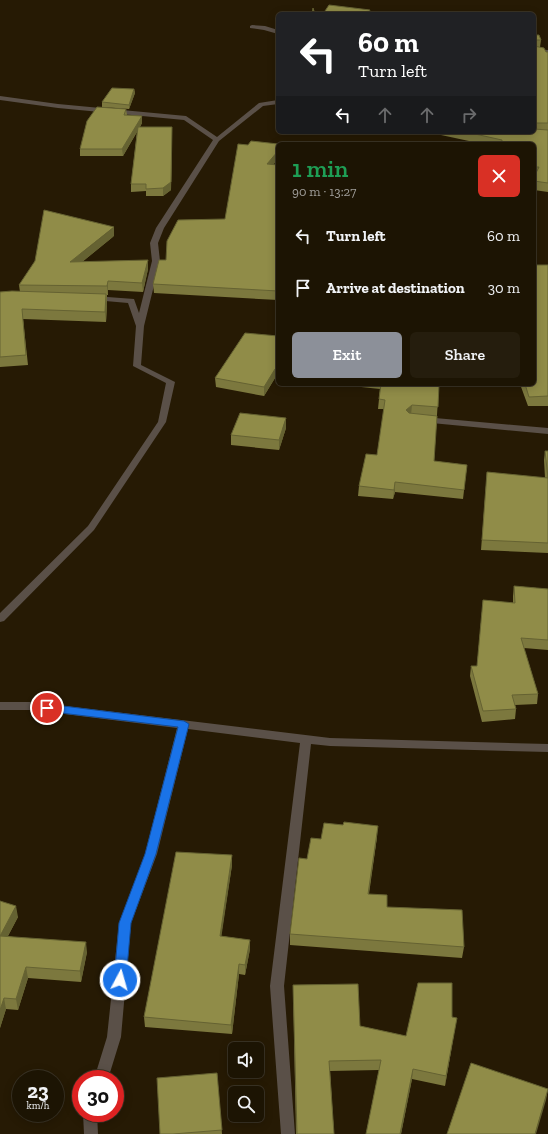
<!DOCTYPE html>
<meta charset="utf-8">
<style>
:root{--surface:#1c1403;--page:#251d0d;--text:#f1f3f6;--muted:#a09e9a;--line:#3a3325;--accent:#8c9099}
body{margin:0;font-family:"Zilla Slab",serif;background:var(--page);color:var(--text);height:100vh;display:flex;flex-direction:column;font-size:15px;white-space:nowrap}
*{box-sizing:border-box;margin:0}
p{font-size:13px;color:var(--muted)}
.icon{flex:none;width:22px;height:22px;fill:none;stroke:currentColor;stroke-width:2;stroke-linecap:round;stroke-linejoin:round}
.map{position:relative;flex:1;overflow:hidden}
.sheet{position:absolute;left:276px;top:142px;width:260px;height:244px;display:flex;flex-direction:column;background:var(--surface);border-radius:6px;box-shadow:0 2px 10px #0003,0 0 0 1px var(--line)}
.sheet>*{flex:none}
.banner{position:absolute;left:276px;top:12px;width:260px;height:122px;border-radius:6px;box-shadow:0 2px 10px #0003,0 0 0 1px var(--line);background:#202124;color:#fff;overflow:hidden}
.tools{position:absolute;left:228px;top:1042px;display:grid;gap:8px}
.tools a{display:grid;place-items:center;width:36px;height:36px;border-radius:6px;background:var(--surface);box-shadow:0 2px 10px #0003,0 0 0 1px var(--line);font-size:20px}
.speed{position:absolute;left:12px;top:1070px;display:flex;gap:8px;font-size:20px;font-weight:700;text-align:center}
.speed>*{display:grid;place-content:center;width:52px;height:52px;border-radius:50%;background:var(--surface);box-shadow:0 2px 10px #0003,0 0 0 1px var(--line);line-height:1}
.speed small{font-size:10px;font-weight:400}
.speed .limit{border:6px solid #d22;background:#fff;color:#111}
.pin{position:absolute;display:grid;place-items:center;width:34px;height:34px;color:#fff;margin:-17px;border:2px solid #fff;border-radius:50%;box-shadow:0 1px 4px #0007}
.me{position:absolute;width:44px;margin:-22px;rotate:6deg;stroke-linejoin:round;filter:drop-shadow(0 0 3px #0008)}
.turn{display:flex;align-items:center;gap:14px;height:84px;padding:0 16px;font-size:18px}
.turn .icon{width:52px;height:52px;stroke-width:2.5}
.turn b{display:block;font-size:28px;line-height:34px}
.lanes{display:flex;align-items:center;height:38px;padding:0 16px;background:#0003;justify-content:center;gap:20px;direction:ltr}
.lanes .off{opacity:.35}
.round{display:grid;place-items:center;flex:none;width:42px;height:42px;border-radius:6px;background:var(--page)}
.summary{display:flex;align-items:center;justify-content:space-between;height:68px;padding:0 16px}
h1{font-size:24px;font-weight:600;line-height:30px;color:#1e9e55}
.action{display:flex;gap:8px;margin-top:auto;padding:8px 16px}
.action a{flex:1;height:46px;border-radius:6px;background:var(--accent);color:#fff;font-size:16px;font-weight:600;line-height:46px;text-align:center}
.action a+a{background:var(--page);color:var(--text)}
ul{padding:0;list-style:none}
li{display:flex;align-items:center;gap:12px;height:52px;padding:0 16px}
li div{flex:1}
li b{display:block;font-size:15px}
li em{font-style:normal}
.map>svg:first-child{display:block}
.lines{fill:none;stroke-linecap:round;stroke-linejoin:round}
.minor{fill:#5a5048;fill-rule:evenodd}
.wall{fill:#7c783e}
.shaded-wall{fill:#656232}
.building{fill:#908c48;stroke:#656232}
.route{fill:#1a73e8;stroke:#114b97}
</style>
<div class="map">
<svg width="548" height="1134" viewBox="0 0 548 1134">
<rect width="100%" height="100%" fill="#261a04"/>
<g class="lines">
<!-- minor -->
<g class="minor">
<polygon points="252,25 265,26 278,30 278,34 264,30 250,28 250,26"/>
<polygon points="534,49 548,50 548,54 534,53"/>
<polygon points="0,96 58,104 186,116 217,137 259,103 278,100 278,104 263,106 219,141 164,228 158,243 160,261 144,326 141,365 175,382 166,422 94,530 4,621 0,622 0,613 88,526 158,422 166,383 133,366 136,326 128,303 94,300 90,298 94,296 134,299 139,313 152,261 150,243 156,228 213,140 184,120 58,108 0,100"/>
<polygon points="424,417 548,428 548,434 421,422 420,420 421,418"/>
<polygon points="0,702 32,702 330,738 548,744 548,752 330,746 311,744 284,986 295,1134 281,1134 270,986 300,743 188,729 157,854 131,923 121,1037 108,1079 94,1079 107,1037 119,923 145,854 177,728 32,710 0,710"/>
<polygon points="83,1113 97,1113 98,1134 84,1134"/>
</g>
</g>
<!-- wall -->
<g class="wall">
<polygon points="534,35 541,40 540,47 546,52 548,52 548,192 534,190 534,177 535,176 534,175 534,144 483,144 427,132 534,132"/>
<polygon points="134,89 135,93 129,109 102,107 102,102"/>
<polygon points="126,109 127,115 142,116 142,123 140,127 172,127 171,190 163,196 146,196 146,191 131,192 131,184 137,132 123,156 80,156 80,149"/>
<polygon points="278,144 278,159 273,165 278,165 278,300 154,293 153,284 166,260 225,219 248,145"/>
<polygon points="114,236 82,262 148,269 143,292 108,290 108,295 107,295 107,304 106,322 23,319 28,365 0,367 0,292 20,292 19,285"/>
<polygon points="548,265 548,406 528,406 520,384 534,384"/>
<polygon points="278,336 278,378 275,378 264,396 216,387 215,378"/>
<polygon points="333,384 439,384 434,461 467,465 463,499 395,492 393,499 358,496 359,486 377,455 384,409 378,409 380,389"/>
<polygon points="286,428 279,450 231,445 231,435"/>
<polygon points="545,451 548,451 548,553 481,550 487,472 545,478 544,460"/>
<polygon points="514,586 548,589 548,650 524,648 538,694 537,704 515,705 516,709 515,719 482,722 470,676 471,666 477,666 483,600 513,603 513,596"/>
<polygon points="377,837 369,894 387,907 464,947 462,958 290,945 290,934 321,839"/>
<polygon points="232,855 232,865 221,936 250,940 250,949 245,975 239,974 232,1034 145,1027 144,1017"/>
<polygon points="0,901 18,917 8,936 87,952 81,982 28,978 18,1010 6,1009 0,1028"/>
<polygon points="293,985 360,1026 406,1036 452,1017 455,1028 445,1086 412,1079 401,1134 366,1134 379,1070 330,1071 334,1134 296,1134"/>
<polygon points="217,1073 222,1134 160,1134"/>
</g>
<!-- shaded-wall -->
<g class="shaded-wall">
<polygon points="134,89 135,93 129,109 129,105"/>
<polygon points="142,116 142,123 123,156 122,149"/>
<polygon points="172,127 171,190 163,196 163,188"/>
<polygon points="278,151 278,159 267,172 267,164"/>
<polygon points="114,227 114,236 71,271 70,262"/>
<polygon points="148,260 148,269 143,292 142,283"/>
<polygon points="108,281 108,295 107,286"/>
<polygon points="106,294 107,304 106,322 105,312"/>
<polygon points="275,369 275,378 264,396 264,387"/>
<polygon points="412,405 411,415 406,420 406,410"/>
<polygon points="286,418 286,428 279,450 279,440"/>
<polygon points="395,482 395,492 393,499 394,490"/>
<polygon points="378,826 377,837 367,904 368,894"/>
<polygon points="232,855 232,865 220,946 220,936"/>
<polygon points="16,906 18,917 2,947 0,936"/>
<polygon points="250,940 250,949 245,975 245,965"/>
<polygon points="86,942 87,952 81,982 80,971"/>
<polygon points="239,964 239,974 232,1034 231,1025"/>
<polygon points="26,967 28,978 18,1010 16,999"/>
<polygon points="4,998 6,1009 0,1028 0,1010"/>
<polygon points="457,1018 455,1028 445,1086 446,1076"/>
<polygon points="413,1069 412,1079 401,1134 400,1134"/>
<polygon points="548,1089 546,1100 536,1134 535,1134"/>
</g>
<!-- building -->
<g class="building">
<polygon points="329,5 370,10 368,14 323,14"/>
<polygon points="313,8 315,14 312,14"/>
<polygon points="534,35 539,35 541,40 534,40"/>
<polygon points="534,46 544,48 546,52 548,52 548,123 534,123"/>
<polygon points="112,88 134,89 129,105 102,102"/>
<polygon points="97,107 126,109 124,115 142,116 122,149 80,149 87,121"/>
<polygon points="138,127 172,127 171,182 163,188 146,189 146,184 131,184"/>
<polygon points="534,129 548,130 548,183 534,181 534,177 539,167 534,167 534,144 502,144 502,140 466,132 534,132"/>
<polygon points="251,141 278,144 278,151 267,164 278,165 278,291 153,284 159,260 166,260 167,241 178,220 225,219 238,144 248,145"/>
<polygon points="44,210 114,227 70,262 148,260 142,283 108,281 107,286 19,285 35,261"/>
<polygon points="534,265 548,265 548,396 529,397 525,384 534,384"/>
<polygon points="12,291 106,294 105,312 22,309 26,355 0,357 0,292"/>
<polygon points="245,333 278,336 278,369 275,369 264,387 215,378"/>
<polygon points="381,384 439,384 438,407 412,405 406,410 409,413 437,416 434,461 467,465 464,490 395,482 394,490 359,486 366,454 377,455 385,400 379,399"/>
<polygon points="240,413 286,418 279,440 231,435"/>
<polygon points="545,451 548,451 548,543 482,540 487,472 548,478"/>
<polygon points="514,586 548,589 548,640 521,638 538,694 512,695 516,709 483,711 471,666 477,666 483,600 515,603"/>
<polygon points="344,822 378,826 368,894 387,895 387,907 462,910 464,947 290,934 299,858 307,859 311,838 321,839 324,823 343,825"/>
<polygon points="176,852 232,855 220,936 250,940 245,965 239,964 231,1025 144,1017"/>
<polygon points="0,901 16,906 0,936"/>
<polygon points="0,936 86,942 80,971 26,967 16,999 4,998 0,1010"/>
<polygon points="418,983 452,983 452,1017 457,1018 446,1076 413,1069 400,1134 366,1134 381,1060 329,1061 334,1134 297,1134 293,985 358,984 360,1026 406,1036"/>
<polygon points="471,1063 548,1089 535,1134 447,1134"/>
<polygon points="217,1073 222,1130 173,1134 160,1134 157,1078"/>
</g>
<!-- route -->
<polygon class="route" points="47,704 184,721 189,724 156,854 131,923 126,980 124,983 120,985 115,983 114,980 119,923 145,854 178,727 44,711 42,708"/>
</svg>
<div class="tools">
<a><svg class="icon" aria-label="sound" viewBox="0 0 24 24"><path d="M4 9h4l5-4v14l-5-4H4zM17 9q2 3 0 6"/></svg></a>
<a><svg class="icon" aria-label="search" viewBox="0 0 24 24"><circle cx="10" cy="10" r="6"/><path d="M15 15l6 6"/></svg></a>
</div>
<div class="speed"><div>23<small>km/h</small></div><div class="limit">30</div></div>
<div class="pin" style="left:47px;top:708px;background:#d93025"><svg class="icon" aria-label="arrive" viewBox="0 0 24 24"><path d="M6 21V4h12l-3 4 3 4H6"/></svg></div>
<svg class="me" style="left:120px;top:980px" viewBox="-20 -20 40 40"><circle r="17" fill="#1a73e8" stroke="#fff" stroke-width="3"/><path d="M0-11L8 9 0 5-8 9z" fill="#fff"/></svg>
<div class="banner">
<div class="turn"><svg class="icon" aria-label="left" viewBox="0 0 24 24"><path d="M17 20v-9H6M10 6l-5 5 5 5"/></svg><div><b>60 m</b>Turn left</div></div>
<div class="lanes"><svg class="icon" aria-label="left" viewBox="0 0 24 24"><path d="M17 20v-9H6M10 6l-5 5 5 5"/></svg><svg class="icon off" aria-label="ahead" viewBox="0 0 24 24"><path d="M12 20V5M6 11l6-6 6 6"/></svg><svg class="icon off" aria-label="ahead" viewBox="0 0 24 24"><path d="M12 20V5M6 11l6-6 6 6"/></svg><svg class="icon off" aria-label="right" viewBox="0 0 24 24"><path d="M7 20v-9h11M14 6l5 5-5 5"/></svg></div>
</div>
<section class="sheet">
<div class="summary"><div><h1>1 min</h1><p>90 m · 13:27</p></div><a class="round" style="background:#d93025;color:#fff"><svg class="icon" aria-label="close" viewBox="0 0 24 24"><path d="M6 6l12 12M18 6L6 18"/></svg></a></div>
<ul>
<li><svg class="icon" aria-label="left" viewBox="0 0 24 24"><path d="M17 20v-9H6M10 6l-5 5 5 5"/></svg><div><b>Turn left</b></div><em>60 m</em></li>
<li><svg class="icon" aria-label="arrive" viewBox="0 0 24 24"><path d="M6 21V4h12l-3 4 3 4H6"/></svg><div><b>Arrive at destination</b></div><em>30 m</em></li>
</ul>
<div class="action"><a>Exit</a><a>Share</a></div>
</section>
</div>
